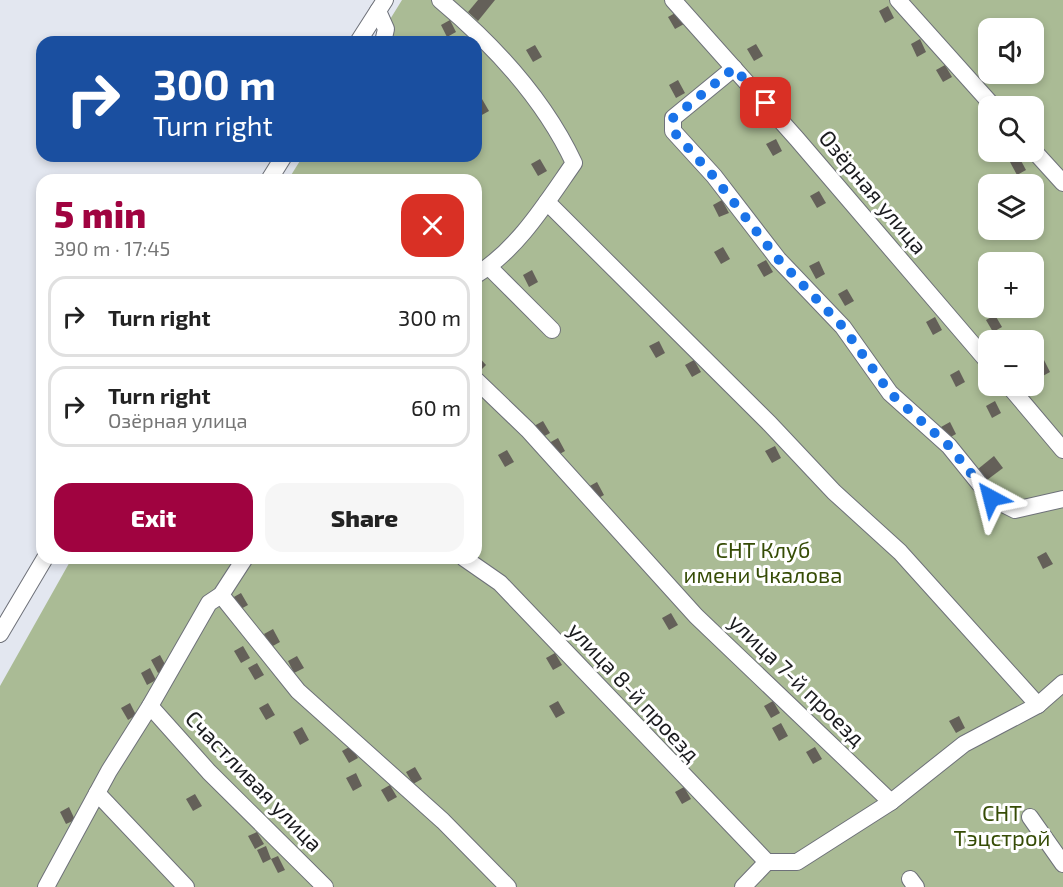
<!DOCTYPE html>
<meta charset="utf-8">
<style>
:root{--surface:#fff;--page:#f6f6f6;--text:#222;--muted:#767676;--line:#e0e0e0;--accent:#a00340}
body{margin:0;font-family:"Exo 2",sans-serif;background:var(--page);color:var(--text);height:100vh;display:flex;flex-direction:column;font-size:22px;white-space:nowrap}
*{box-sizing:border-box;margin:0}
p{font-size:20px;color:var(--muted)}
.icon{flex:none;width:33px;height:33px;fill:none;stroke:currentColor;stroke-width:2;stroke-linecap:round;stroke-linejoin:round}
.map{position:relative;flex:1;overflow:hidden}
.sheet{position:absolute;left:36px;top:174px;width:446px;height:390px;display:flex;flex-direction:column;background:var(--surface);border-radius:18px;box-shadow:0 3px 9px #0003}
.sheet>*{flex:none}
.top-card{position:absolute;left:36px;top:36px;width:446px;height:126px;border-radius:18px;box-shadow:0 3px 9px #0003;background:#1a4fa0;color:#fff;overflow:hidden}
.controls{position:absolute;left:978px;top:18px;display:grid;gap:12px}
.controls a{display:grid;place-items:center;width:66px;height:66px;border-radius:12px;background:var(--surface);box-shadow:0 3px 9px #0003;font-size:30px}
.pin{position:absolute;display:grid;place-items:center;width:51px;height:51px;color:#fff;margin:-26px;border-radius:12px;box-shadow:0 3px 9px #0006}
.me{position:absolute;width:66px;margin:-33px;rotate:322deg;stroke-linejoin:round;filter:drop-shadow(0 0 4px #0008)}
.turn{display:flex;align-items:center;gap:21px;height:126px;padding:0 18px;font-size:27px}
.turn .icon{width:78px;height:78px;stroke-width:2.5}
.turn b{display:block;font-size:42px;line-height:51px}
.round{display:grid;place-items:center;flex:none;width:63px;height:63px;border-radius:18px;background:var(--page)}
.head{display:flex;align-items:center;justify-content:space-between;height:102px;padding:0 18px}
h1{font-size:36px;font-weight:800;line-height:45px;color:var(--accent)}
.action{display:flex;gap:12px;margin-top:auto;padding:12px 18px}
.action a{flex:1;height:69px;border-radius:18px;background:var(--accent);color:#fff;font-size:24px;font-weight:800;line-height:69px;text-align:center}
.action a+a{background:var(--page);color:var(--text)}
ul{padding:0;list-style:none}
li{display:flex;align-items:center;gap:18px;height:81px;margin:0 12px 9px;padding:0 6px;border:3px solid var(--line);border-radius:18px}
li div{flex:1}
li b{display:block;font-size:22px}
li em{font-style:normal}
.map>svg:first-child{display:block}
.green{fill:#aabb95;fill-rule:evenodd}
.building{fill:#646059}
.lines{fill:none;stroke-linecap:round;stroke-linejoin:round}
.minor-casing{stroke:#6e7179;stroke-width:18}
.minor{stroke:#fff;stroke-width:16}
.route{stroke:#1a73e8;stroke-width:10;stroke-dasharray:0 18}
.labels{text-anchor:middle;stroke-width:6;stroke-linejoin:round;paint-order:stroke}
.street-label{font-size:22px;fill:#1a1b1e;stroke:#fff}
.park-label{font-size:22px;fill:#364c06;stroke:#fff}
</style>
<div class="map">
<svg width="1063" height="887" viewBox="0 0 1063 887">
<rect width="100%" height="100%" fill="#e3e7f0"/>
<!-- green -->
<path class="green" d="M402 0H1063V887H0V686L72 558H476V180H288L303 156H476V42H376ZM988 28H1034V74H988ZM988 106H1034V152H988ZM988 184H1034V230H988ZM988 262H1034V308H988ZM988 340H1034V386H988Z"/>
<!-- building -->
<g class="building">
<polygon points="478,0 495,0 478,21 468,12"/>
<polygon points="888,6 894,18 885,23 879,11"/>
<polygon points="677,12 684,24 675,29 668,17"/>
<polygon points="450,20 456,32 447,37 441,25"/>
<polygon points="920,39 926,52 917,57 911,44"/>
<polygon points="756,44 763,56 754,61 747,49"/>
<polygon points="535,45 542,57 533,62 526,50"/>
<polygon points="945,65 952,77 943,82 936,70"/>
<polygon points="678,80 685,93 676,98 669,85"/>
<polygon points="482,99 489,111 480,116 476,103"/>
<polygon points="776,139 782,151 773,156 766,144"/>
<polygon points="1019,157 1026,170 1017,175 1010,162"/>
<polygon points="540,159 547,171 538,176 531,164"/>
<polygon points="819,191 826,203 817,208 810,196"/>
<polygon points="722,200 729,213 719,217 713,205"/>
<polygon points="723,247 730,259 721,264 714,252"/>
<polygon points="766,260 773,272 764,277 757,265"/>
<polygon points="819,261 825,274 816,279 809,266"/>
<polygon points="532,270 538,282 529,287 523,275"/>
<polygon points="847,289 854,301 845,306 838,294"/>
<polygon points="995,315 1002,327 993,332 986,320"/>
<polygon points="935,317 942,330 933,335 926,322"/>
<polygon points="659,341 665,353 656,358 649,346"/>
<polygon points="477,355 486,365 479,372 476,369"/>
<polygon points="694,360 701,372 692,377 685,365"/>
<polygon points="1044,360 1050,372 1041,377 1035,365"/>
<polygon points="959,370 965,382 956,387 950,375"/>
<polygon points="995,401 1001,413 992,418 986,406"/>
<polygon points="543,421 550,433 541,438 534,426"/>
<polygon points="950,422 956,434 947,439 941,427"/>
<polygon points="558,438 565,451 556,456 549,443"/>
<polygon points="775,446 781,458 772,463 765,451"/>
<polygon points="507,450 514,462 505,467 498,455"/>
<polygon points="994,456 1003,468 987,480 978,469"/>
<polygon points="597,482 604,495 595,500 588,487"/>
<polygon points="1046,552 1053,564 1043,569 1037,557"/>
<polygon points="241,593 248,605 239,610 232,598"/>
<polygon points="671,613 678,625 669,630 662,618"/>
<polygon points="273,629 280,642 271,647 264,634"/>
<polygon points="243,646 250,658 241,663 234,651"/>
<polygon points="555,653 562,665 553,670 546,658"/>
<polygon points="160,655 167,668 158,673 151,660"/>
<polygon points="297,656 304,668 294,673 288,661"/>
<polygon points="257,663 264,675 255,680 248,668"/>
<polygon points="150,668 156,680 147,685 141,673"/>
<polygon points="558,701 565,713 556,718 549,706"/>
<polygon points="773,701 780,713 771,718 764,706"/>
<polygon points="130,703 136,715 128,720 121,708"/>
<polygon points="268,703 275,715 266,720 259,708"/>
<polygon points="959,716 965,728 956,733 949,721"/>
<polygon points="781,723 788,736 779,741 772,728"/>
<polygon points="302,727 309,740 300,745 293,732"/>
<polygon points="351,746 358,758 349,763 342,751"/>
<polygon points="815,747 822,759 813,764 806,752"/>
<polygon points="415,767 422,779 413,784 406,772"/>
<polygon points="356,773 362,786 353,791 346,778"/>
<polygon points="390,785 397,797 388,802 381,790"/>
<polygon points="684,787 691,799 682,804 675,792"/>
<polygon points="195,794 202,806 193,811 186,799"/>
<polygon points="69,807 75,820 66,824 60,812"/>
<polygon points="257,832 264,844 255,849 248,836"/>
<polygon points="266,846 271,859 263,863 257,850"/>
<polygon points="278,856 285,870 278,873 271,859"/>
</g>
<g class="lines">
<!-- minor casing -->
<g class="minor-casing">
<g id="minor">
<path d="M440 0C494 45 544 99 574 163 546 203 518 249 476 275"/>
<polyline points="673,0 797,139 988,362"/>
<polyline points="898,0 993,106"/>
<polyline points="378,11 386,29 383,42"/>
<polyline points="358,42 385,0"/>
<polyline points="734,68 673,118 673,131 714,176 778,259 843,327 890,393 949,446 991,498 1015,510 1063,499"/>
<polyline points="1034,151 1063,183"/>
<polyline points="269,180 284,156"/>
<polyline points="547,202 770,424 834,492 900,552 1038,705"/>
<polyline points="489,267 552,330"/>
<polyline points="476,380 528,430 696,616 891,802"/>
<polyline points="1009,386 1063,450"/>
<polyline points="464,558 500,583 767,862"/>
<polyline points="221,595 298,691 443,821 508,887"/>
<polyline points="0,634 45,558"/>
<polyline points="150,706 209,772 325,887"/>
<polyline points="97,793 186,887"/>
<polyline points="1030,817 1063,864"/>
<polyline points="910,879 916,887"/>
<polyline points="46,887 109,771 150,706 209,603 221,595 245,558"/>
<polyline points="743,887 767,862 797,862 891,802 964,744 1038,705 1063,683"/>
</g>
</g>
<!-- minor -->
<use href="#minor" class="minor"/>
</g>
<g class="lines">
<!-- route -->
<polyline class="route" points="766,103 734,68 673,118 673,131 714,177 778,259 843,327 890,393 949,446 991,498"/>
</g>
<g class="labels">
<!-- street labels -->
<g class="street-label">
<text transform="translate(873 192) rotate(50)" y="8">Озёрная улица</text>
<text transform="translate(797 680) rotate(44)" y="8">улица 7-й проезд</text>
<text transform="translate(634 692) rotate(47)" y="8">улица 8-й проезд</text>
<text transform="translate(254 781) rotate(46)" y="8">Счастливая улица</text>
</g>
<!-- park labels -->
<g class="park-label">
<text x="763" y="558">СНТ Клуб<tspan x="763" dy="25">имени Чкалова</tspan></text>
<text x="1002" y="821">СНТ<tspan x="1002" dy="25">Тэцстрой</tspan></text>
</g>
</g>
</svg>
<div class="controls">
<a><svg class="icon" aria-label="sound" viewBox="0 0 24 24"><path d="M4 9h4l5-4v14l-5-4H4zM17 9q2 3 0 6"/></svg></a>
<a><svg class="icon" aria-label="search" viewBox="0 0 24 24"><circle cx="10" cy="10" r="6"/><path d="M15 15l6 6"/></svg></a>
<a><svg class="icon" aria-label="layers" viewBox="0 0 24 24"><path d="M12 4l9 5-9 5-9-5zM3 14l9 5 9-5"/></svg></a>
<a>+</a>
<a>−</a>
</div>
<div class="pin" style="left:766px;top:103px;background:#d93025"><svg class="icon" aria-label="arrive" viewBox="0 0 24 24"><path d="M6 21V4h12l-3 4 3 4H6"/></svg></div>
<svg class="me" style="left:991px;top:498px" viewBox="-20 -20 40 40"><path d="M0-17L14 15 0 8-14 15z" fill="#1a73e8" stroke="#fff" stroke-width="4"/></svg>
<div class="top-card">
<div class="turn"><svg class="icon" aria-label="right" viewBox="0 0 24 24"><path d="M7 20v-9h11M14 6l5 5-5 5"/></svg><div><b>300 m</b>Turn right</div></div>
</div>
<section class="sheet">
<div class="head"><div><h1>5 min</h1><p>390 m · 17:45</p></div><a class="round" style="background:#d93025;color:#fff"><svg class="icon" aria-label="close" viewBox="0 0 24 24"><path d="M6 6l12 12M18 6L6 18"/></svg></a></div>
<ul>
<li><svg class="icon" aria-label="right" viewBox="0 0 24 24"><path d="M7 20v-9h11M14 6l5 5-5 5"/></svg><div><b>Turn right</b></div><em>300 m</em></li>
<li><svg class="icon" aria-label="right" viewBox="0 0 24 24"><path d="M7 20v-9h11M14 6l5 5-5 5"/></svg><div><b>Turn right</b><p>Озёрная улица</p></div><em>60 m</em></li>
</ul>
<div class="action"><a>Exit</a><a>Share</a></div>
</section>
</div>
